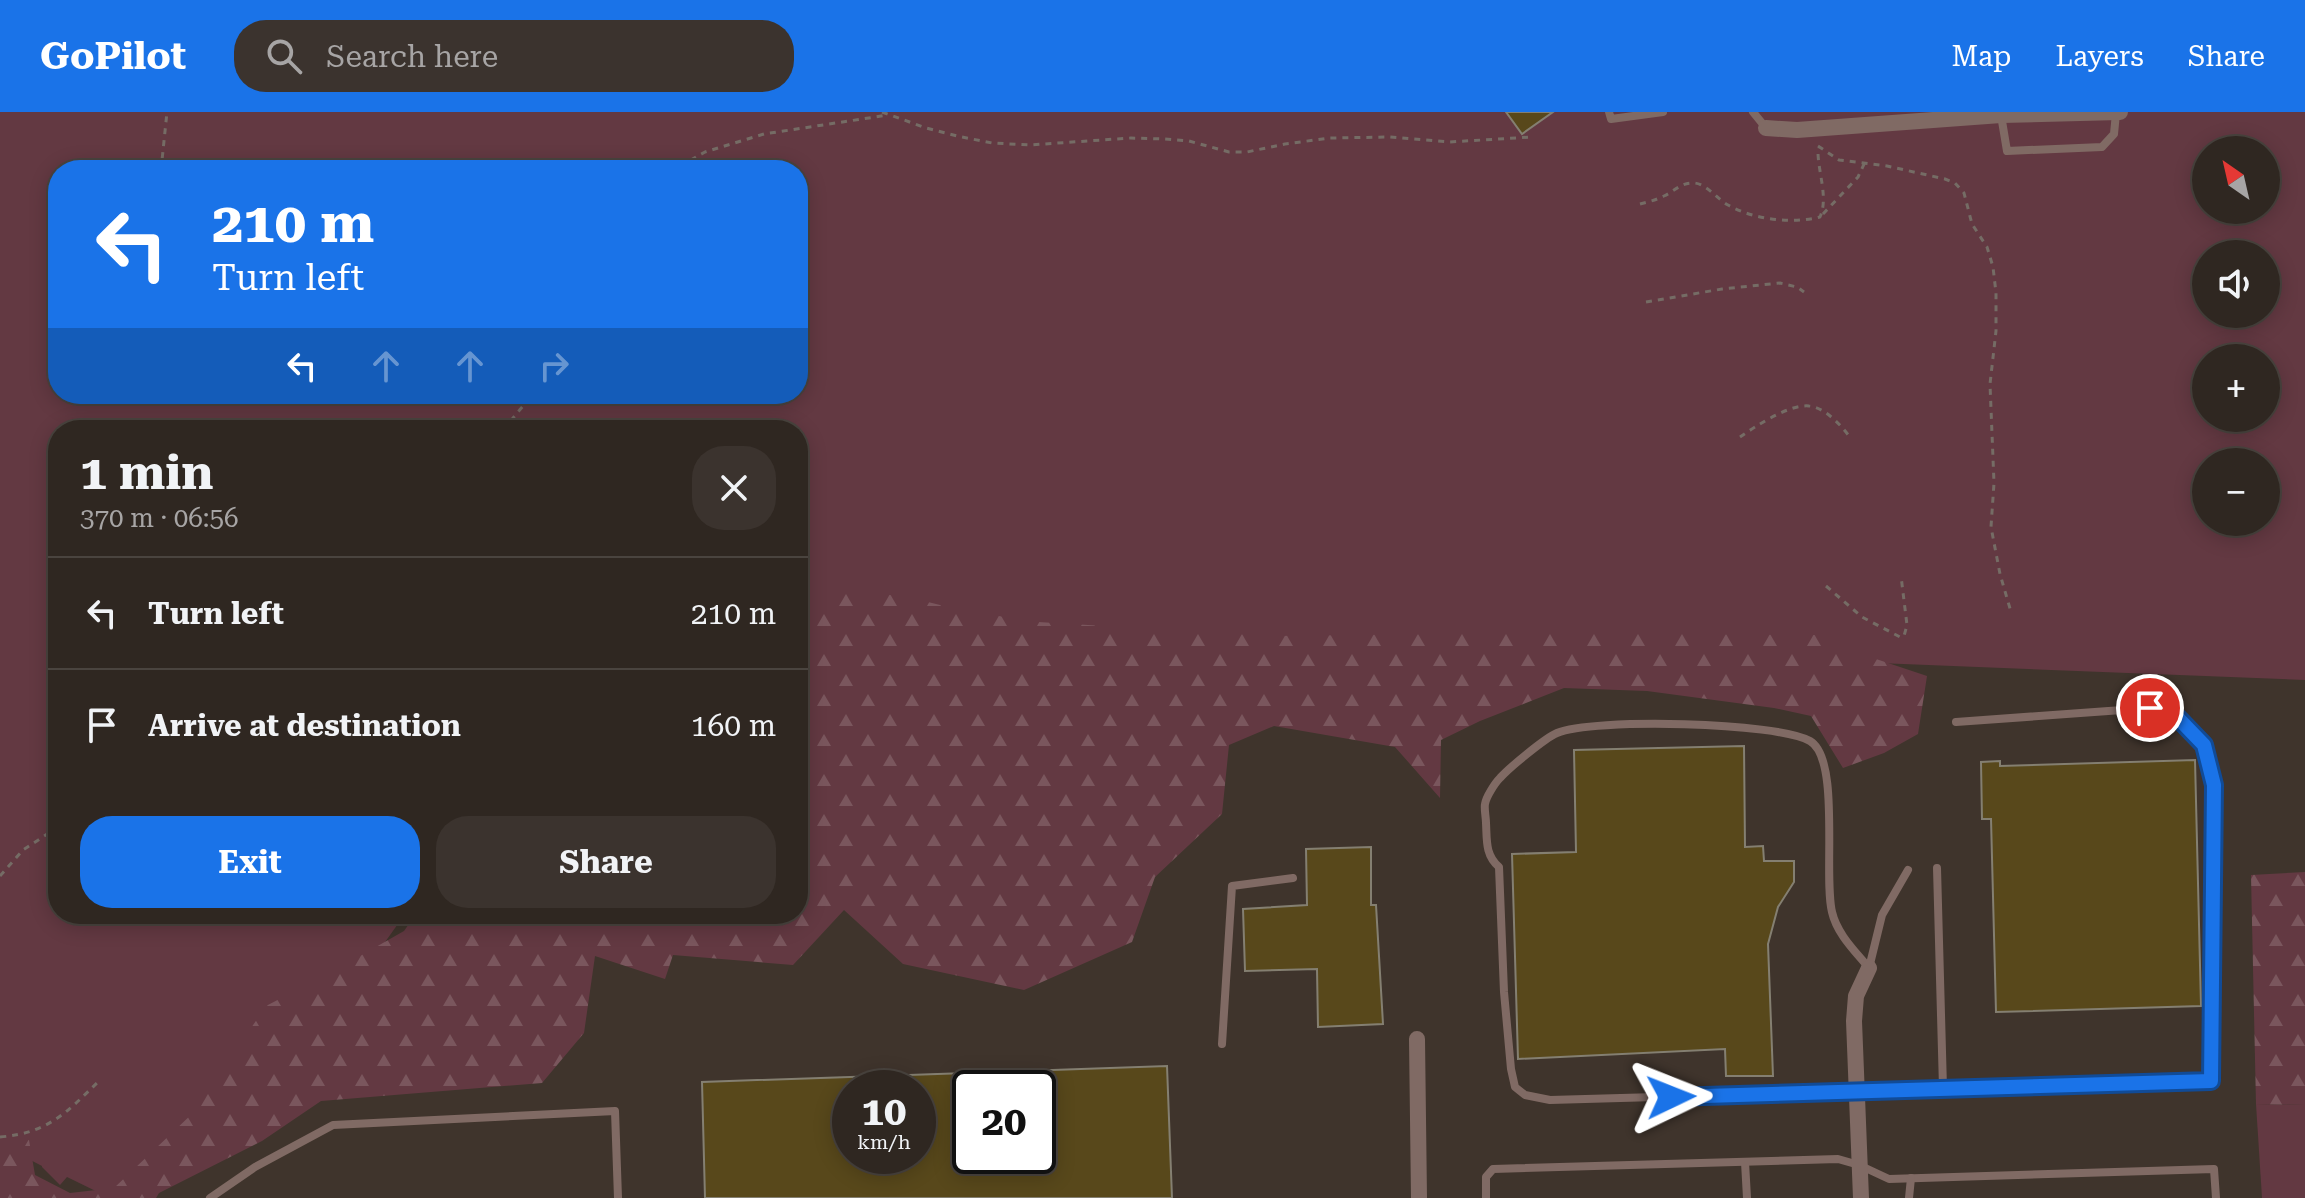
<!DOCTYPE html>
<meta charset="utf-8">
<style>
:root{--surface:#2f2721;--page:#3b332e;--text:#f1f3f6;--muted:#a7a5a5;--line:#4a443f;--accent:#1a73e8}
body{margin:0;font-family:"Roboto Serif",serif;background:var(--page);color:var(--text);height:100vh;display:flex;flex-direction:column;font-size:30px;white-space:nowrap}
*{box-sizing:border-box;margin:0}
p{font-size:26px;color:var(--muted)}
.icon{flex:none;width:44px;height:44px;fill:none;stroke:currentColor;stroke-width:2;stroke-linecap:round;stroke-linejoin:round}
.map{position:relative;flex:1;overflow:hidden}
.details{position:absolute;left:48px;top:308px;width:760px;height:504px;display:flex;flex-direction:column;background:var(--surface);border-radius:32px;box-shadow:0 4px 20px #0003,0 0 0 2px var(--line)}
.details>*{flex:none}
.guide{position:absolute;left:48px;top:48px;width:760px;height:244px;border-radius:32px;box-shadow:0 4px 20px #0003,0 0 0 2px var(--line);background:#1a73e8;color:#fff;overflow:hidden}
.needle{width:52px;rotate:326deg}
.fabs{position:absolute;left:2192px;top:24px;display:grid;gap:16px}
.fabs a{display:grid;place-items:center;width:88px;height:88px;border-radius:50%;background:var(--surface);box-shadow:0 4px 20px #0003,0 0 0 2px var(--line);font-size:40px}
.speed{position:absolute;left:832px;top:958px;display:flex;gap:16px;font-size:40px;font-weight:700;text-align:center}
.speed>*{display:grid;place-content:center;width:104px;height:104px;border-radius:50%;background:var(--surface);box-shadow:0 4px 20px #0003,0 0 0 2px var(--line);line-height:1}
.speed small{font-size:20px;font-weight:400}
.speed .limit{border:4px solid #111;border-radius:12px;background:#fff;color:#111}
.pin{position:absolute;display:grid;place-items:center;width:68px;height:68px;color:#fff;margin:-34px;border:4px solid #fff;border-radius:50%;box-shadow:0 2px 8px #0007}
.me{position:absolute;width:88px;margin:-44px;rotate:88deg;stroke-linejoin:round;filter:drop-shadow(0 0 6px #0008)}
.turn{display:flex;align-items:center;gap:28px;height:168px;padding:0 32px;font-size:36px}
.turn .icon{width:104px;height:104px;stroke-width:2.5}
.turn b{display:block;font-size:56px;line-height:68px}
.lanes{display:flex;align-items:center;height:76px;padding:0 32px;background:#0003;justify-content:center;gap:40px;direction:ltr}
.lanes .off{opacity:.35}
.round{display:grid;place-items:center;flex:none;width:84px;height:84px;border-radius:32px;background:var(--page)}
.summary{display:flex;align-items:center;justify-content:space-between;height:136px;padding:0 32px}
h1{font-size:48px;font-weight:700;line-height:60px}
.cta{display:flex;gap:16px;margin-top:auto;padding:16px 32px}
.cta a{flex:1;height:92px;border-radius:32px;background:var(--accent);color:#fff;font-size:32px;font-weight:700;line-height:92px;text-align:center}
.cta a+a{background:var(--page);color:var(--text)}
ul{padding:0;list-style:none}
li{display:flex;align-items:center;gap:24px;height:112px;padding:0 32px;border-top:2px solid var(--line)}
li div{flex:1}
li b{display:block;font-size:30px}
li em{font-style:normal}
header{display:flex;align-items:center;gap:48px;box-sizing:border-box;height:112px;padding:0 40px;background:var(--accent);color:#fff}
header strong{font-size:38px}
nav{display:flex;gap:44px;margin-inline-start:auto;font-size:28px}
.search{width:560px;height:72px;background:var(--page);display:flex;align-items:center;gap:20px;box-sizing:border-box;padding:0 28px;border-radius:32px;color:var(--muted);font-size:30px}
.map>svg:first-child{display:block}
.green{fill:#633942;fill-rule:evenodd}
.forest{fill:url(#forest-firs)}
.building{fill:#58481b;stroke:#847f71;stroke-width:2;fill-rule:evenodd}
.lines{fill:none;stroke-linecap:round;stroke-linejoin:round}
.path{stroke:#756c65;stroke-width:3;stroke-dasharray:6 6;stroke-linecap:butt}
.lane{stroke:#806a64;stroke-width:8}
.street{stroke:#806a64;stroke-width:16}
.route-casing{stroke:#114b97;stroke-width:20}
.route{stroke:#1a73e8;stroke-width:14}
</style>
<header>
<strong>GoPilot</strong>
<div class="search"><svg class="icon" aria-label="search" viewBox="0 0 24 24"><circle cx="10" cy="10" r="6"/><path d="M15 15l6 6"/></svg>Search here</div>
<nav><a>Map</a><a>Layers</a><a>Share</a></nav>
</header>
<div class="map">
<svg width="2305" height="1086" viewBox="0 0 2305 1086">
<defs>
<pattern id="forest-firs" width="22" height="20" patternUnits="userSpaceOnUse" patternTransform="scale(2)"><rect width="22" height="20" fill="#633942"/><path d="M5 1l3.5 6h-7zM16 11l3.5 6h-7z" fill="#7a565d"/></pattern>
</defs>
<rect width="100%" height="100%" fill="#3f342c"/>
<!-- green -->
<g class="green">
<path d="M0 0H2305V568L948 514 798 755V318H58V802H405L368 854 110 1086 67 1065 60 1073 42 1055V1054L11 1038 0 1044ZM2206 38H2266V98H2206ZM58 58H798V282H58ZM2206 142H2266V202H2206ZM2206 246H2266V306H2206ZM2206 350H2266V410H2206Z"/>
<polygon points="2256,992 2305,993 2305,1086 2262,1086"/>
</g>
<!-- forest -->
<g class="forest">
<polygon points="846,478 908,485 960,498 1038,510 1271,524 1520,521 1815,523 1876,547 1927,564 1918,622 1884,641 1843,656 1811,604 1774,596 1647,579 1564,576 1480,609 1441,628 1440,686 1395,635 1274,614 1229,633 1222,702 1155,765 1132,830 1024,878 903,852 844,798 793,853 673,843 665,867 595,844 584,921 542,971 321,989 262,1029 159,1081 156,1086 0,1086 0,1027 29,1028 35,1063 70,1081 114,1076 194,1000 266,894 339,856 404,819 416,802 798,802 798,481"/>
<polygon points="2305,760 2305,993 2256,992 2251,763"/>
</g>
<!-- building -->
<g class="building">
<polygon points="1506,0 1553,0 1522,22"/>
<polygon points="1744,634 1745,735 1763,734 1764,749 1794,749 1794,770 1778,795 1768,832 1773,964 1726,964 1725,937 1518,947 1512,742 1576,740 1574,638"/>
<polygon points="2195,648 2201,894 1996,900 1991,707 1982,707 1981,650 2000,649 2000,654"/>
<polygon points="1371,735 1371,793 1376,793 1383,912 1318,915 1317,857 1245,859 1243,797 1307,793 1306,737"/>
<path d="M1167 954 1172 1086H705L702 970ZM850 976H918V1044H850ZM970 976H1038V1044H970Z"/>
</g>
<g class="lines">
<!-- path -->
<g class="path">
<polyline points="882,0 926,16 957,24 992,31 1030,33 1131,26 1164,27 1189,29 1229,40 1247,40 1285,32 1330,26 1390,25 1449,30 1532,25"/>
<polyline points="1818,34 1839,48 1887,54 1945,67 1955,71 1964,81 1972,112 1987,135 1993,155 1996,181 1996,219 1990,272 1994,371 1991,415 2000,462 2011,500"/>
<polyline points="161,58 167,0"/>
<polyline points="669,58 680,54 705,40 764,22 888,3"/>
<path d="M1640 92C1648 90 1656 88 1664 84 1673 80 1681 71 1692 71 1705 70 1717 87 1728 93 1754 108 1793 112 1820 105 1829 85 1817 58 1818 36"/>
<polyline points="1823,102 1858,65 1865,50"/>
<polyline points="1646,190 1722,177 1780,171 1797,175 1804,180"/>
<polyline points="503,318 533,282"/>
<path d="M1740 325C1756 314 1789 292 1809 294 1824 295 1841 313 1849 324"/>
<polyline points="1826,474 1862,505 1900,525 1904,524 1907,513 1901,464"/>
<polyline points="0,764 23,738 58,715"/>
<path d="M0 1025C49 1021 67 1000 100 968"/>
</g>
<!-- lane -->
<g class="lane">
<polyline points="1609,0 1611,7 1663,0"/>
<polyline points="1753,0 1766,16"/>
<polyline points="2001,3 2007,39 2102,35 2114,22 2116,1"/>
<polyline points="1937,756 1943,976"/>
<path d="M1869 856C1855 839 1837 822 1832 800 1823 764 1841 647 1810 629 1777 610 1592 606 1557 621 1545 626 1509 656 1500 666 1495 671 1486 685 1485 692 1484 697 1486 705 1486 711 1487 728 1485 743 1499 755L1504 880 1511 957 1515 975 1525 983 1550 988 2211 969 2214 673 2204 633 2178 606 2150 596 1956 610"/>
<polyline points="1869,856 1882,803 1908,758"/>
<polyline points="1222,932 1232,774 1293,766"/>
<polyline points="1745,1050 1747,1086"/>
<polyline points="210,1086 255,1055 333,1013 615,999 618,1086"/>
<polyline points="1486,1086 1486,1065 1493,1057 1838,1047 1859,1053 1889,1067 2214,1057 2216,1086"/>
<polyline points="1909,1086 1911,1066"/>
</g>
<!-- street -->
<g class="street">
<polyline points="1766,16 1797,18 2001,3 2120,0"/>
<polyline points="1417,927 1419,1086"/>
<polyline points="1861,1086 1854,909 1856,884 1869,856"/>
</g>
</g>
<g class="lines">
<!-- route casing -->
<g class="route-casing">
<polyline id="route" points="1671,985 2211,969 2214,673 2204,633 2178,606 2150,596"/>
</g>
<!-- route -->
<use href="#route" class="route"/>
</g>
</svg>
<div class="fabs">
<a><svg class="needle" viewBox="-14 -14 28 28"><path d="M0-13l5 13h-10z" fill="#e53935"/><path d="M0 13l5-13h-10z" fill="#a7a5a5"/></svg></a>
<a><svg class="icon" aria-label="sound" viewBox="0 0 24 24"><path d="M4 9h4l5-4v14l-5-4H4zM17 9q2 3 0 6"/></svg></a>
<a>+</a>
<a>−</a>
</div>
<div class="speed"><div>10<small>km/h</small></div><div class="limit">20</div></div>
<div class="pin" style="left:2150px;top:596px;background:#d93025"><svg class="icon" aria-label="arrive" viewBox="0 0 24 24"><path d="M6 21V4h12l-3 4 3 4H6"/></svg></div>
<svg class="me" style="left:1671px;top:985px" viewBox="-20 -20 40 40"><path d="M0-17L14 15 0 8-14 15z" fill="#1a73e8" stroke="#fff" stroke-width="4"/></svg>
<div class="guide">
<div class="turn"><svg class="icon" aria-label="left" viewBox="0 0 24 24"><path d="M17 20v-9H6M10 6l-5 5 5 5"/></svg><div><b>210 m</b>Turn left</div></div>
<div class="lanes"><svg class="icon" aria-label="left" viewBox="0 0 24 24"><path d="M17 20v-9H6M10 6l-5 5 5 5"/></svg><svg class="icon off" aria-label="ahead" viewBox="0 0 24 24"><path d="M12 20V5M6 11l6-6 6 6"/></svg><svg class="icon off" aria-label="ahead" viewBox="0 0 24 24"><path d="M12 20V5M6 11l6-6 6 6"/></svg><svg class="icon off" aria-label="right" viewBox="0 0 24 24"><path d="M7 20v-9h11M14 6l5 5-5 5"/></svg></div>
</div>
<section class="details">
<div class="summary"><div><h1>1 min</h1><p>370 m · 06:56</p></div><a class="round"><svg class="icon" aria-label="close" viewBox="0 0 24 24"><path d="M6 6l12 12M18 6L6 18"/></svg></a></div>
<ul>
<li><svg class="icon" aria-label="left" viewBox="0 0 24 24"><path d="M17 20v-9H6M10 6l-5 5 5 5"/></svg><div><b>Turn left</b></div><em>210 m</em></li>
<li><svg class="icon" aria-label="arrive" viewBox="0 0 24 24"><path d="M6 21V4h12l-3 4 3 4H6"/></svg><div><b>Arrive at destination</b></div><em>160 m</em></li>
</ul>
<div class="cta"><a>Exit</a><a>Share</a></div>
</section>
</div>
